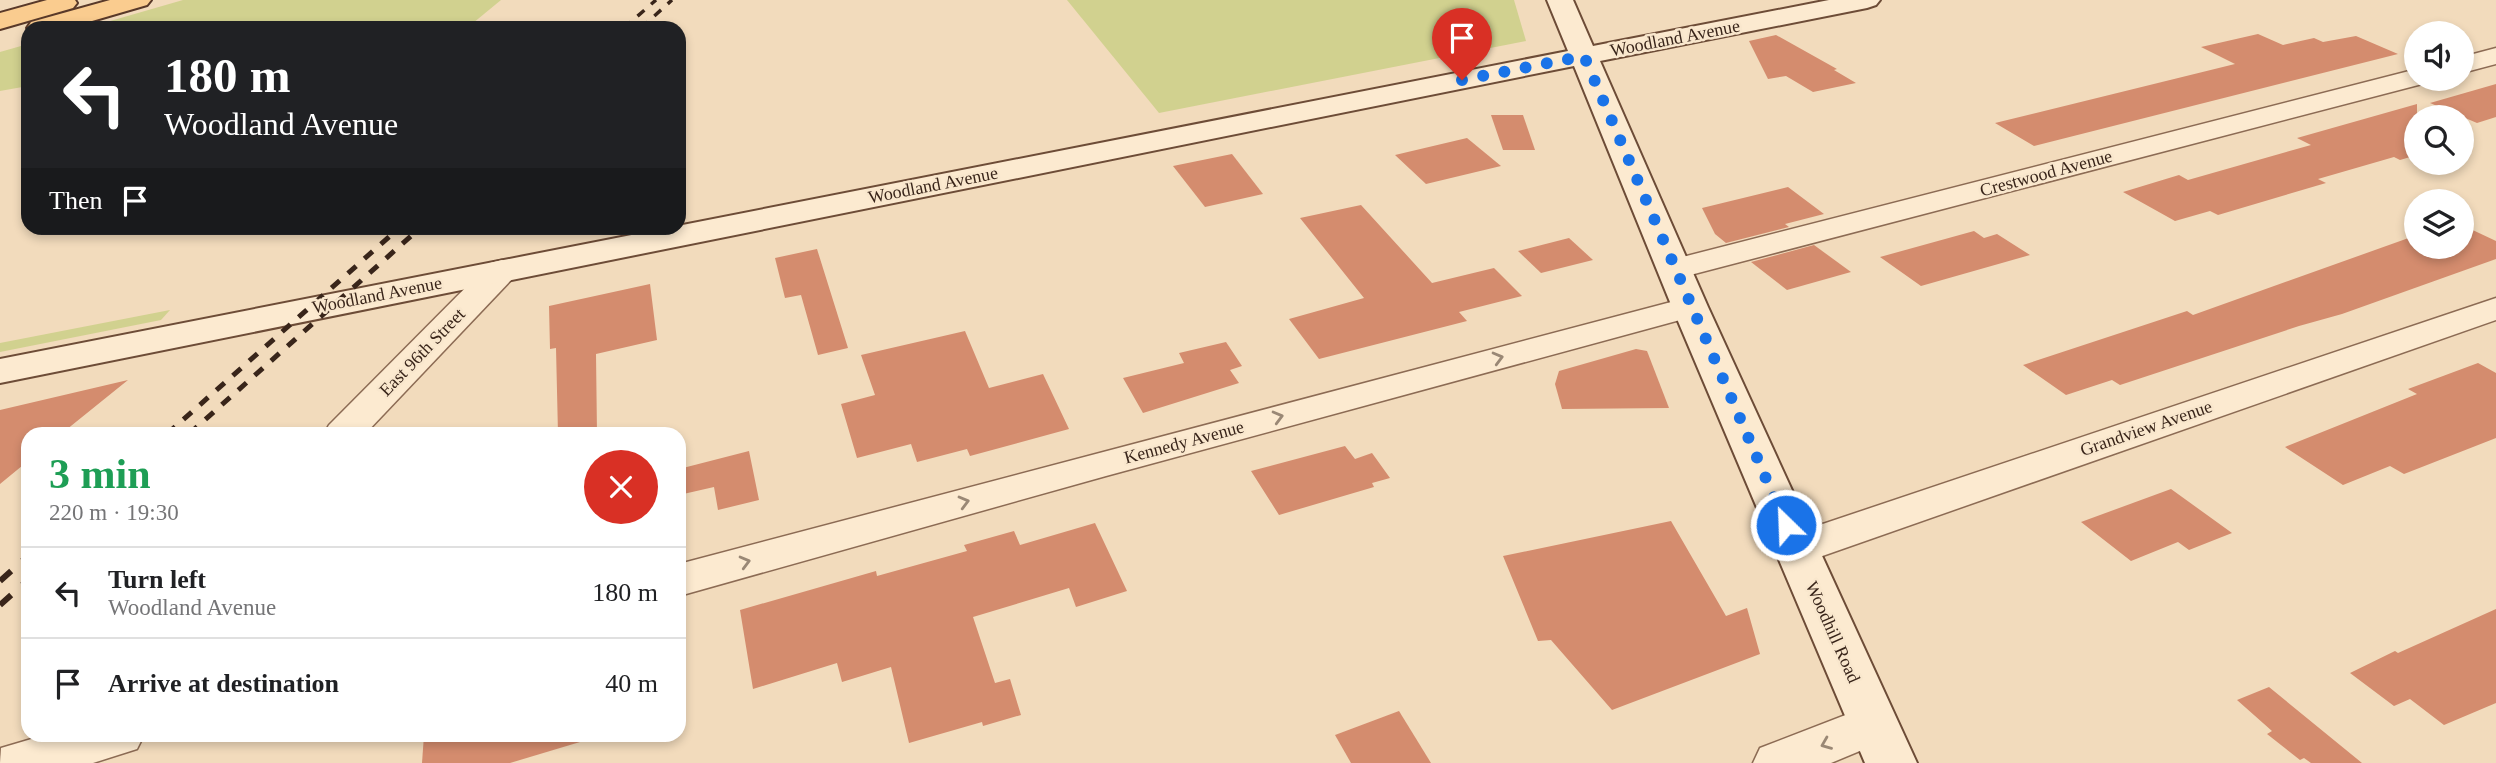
<!DOCTYPE html>
<meta charset="utf-8">
<style>
:root{--surface:#fff;--page:#f2f2f2;--text:#202124;--muted:#757577;--line:#e0e0e0}
body{margin:0;font-family:"Times New Roman",serif;background:var(--page);color:var(--text);height:100vh;display:flex;flex-direction:column;font-size:26px;white-space:nowrap}
*{box-sizing:border-box;margin:0}
p{font-size:23px;color:var(--muted)}
.icon{flex:none;width:38px;height:38px;fill:none;stroke:currentColor;stroke-width:2;stroke-linecap:round;stroke-linejoin:round}
.map{position:relative;flex:1;overflow:hidden}
.details{position:absolute;left:21px;top:427px;width:665px;height:315px;display:flex;flex-direction:column;background:var(--surface);border-radius:21px;box-shadow:0 4px 10px #0003}
.details>*{flex:none}
.guide{position:absolute;left:21px;top:21px;width:665px;height:214px;border-radius:21px;box-shadow:0 4px 10px #0003;background:#202124;color:#fff;overflow:hidden}
.controls{position:absolute;left:2404px;top:21px;display:grid;gap:14px}
.controls a{display:grid;place-items:center;width:70px;height:70px;border-radius:50%;background:var(--surface);box-shadow:0 4px 10px #0003;font-size:35px}
.pin{position:absolute;display:grid;place-items:center;width:60px;height:60px;color:#fff;margin:-72px -30px;border-radius:50% 50% 50% 0;rotate:-45deg;box-shadow:0 0 7px #0007}
.pin .icon{rotate:45deg}
.me{position:absolute;width:77px;margin:-38px;rotate:336deg;stroke-linejoin:round;filter:drop-shadow(0 0 5px #0008)}
.turn{display:flex;align-items:center;gap:24px;height:147px;padding:0 28px;font-size:32px}
.turn .icon{width:91px;height:91px;stroke-width:2.5}
.turn b{display:block;font-size:49px;line-height:60px}
.then{display:flex;align-items:center;height:66px;padding:0 28px;background:#0003;gap:14px;font-size:26px}
.round{display:grid;place-items:center;flex:none;width:74px;height:74px;border-radius:37px;background:var(--page)}
.overview{display:flex;align-items:center;justify-content:space-between;height:119px;padding:0 28px}
h1{font-size:42px;font-weight:600;line-height:52px;color:#1e9e55}
ul{padding:0;list-style:none}
li{display:flex;align-items:center;gap:21px;height:91px;padding:0 28px;border-top:2px solid var(--line)}
li div{flex:1}
li b{display:block;font-size:26px}
li em{font-style:normal}
.map>svg:first-child{display:block}
.green{fill:#d1d18f}
.building{fill:#d48c6e}
.lines{fill:none;stroke-linecap:round;stroke-linejoin:round}
.street-casing{stroke:#8c6b54;stroke-width:3}
.secondary-casing{stroke:#6d4c37;stroke-width:4}
.primary-casing{stroke:#593929;stroke-width:4}
.street{fill:#fcead0;fill-rule:evenodd}
.secondary{fill:#fcead0;fill-rule:evenodd}
.primary{fill:#facc8f;fill-rule:evenodd}
.rail-far2{stroke:#39251a;stroke-width:3.5;stroke-dasharray:9 9;stroke-linecap:butt}
.rail-far1{stroke:#39251a;stroke-width:5;stroke-dasharray:11 11;stroke-linecap:butt}
.rail{stroke:#39251a;stroke-width:6;stroke-dasharray:15 15;stroke-linecap:butt}
.oneway{stroke:#9a8875}
.route{stroke:#1a73e8;stroke-width:12;stroke-dasharray:0 21.6}
.labels{text-anchor:middle;stroke-width:5;stroke-linejoin:round;paint-order:stroke}
.street-label{font-size:18px;fill:#39251a;stroke:#f9e7cd}
</style>
<div class="map">
<svg width="2496" height="763" viewBox="0 0 2496 763">
<rect width="100%" height="100%" fill="#f2dbbc"/>
<!-- green -->
<g class="green">
<polygon points="183,0 501,0 467,28 86,28"/>
<polygon points="1067,0 1514,0 1526,41 1159,113"/>
<polygon points="28,44 28,86 0,91 0,52"/>
<polygon points="170,310 161,320 0,352 0,343"/>
</g>
<!-- building -->
<g class="building">
<polygon points="2258,34 2283,45 2314,38 2323,42 2356,36 2398,54 2034,146 1995,123 2235,64 2201,47"/>
<polygon points="1776,35 1837,69 1834,70 1856,83 1813,92 1786,76 1768,79 1749,41"/>
<polygon points="2496,84 2496,117 2477,123 2430,103"/>
<polygon points="2417,104 2417,155 2400,160 2394,157 2318,179 2326,183 2218,215 2210,211 2175,221 2123,192 2179,175 2188,180 2311,145 2297,138"/>
<polygon points="1491,115 1523,115 1535,150 1503,150"/>
<polygon points="1467,138 1501,166 1426,184 1395,155"/>
<polygon points="1232,154 1263,194 1205,207 1173,166"/>
<polygon points="1788,187 1824,214 1785,224 1789,227 1726,243 1715,234 1702,208"/>
<polygon points="1361,205 1432,283 1494,268 1522,296 1459,312 1467,321 1319,359 1289,319 1364,298 1300,218"/>
<polygon points="2462,225 2496,241 2496,259 2342,314 2299,326 2120,385 2112,380 2066,395 2023,365 2187,311 2193,315 2417,235 2417,247 2462,247"/>
<polygon points="1974,231 1984,238 1997,234 2030,255 1921,286 1880,257"/>
<polygon points="1569,238 1593,260 1541,273 1518,251"/>
<polygon points="1814,245 1851,272 1787,290 1751,262"/>
<polygon points="817,249 848,348 818,355 801,295 785,298 775,258"/>
<polygon points="650,284 657,340 596,354 597,434 558,434 556,348 550,349 549,306"/>
<polygon points="965,331 989,388 1043,374 1069,429 970,456 967,449 917,462 911,444 857,458 841,404 875,395 861,355"/>
<polygon points="1226,342 1242,366 1230,370 1239,383 1143,413 1123,378 1184,363 1179,353"/>
<polygon points="1636,349 1647,351 1669,408 1562,409 1555,384 1559,371"/>
<polygon points="2478,363 2496,373 2496,438 2404,474 2390,466 2343,485 2285,447 2417,394 2408,389"/>
<polygon points="128,380 61,434 28,434 28,461 0,484 0,410"/>
<polygon points="1345,446 1355,459 1372,453 1390,478 1372,483 1374,487 1279,515 1251,471"/>
<polygon points="749,451 759,500 718,510 714,487 679,495 679,469"/>
<polygon points="2171,489 2232,533 2189,550 2178,542 2131,561 2081,522"/>
<polygon points="1671,521 1726,616 1747,608 1760,654 1612,710 1551,640 1538,641 1503,556"/>
<polygon points="1095,523 1127,591 1076,607 1069,588 973,617 995,683 1010,679 1021,715 983,726 982,722 909,743 891,667 842,682 837,663 753,689 740,610 876,571 877,576 967,551 964,545 1014,531 1020,545"/>
<polygon points="2496,609 2496,703 2444,725 2410,699 2394,706 2350,673 2395,651 2398,653"/>
<polygon points="2269,687 2362,763 2311,763 2304,758 2300,760 2267,734 2272,731 2237,700"/>
<polygon points="1399,711 1431,763 1351,763 1335,735"/>
<polygon points="424,735 579,735 580,742 510,763 422,763"/>
</g>
<g class="lines">
<!-- street casing -->
<g class="street-casing">
<g id="street">
<polygon points="2496,48 2496,64 2462,73 2462,57"/>
<polygon points="2417,69 2417,79 2429,79 2426,83 1675,279 1663,276 1659,269 1663,262"/>
<polygon points="502,260 514,263 519,270 514,277 365,434 324,434 329,425 490,263"/>
<polygon points="1690,297 1702,300 1707,307 1702,314 1106,476 679,596 679,564"/>
<polygon points="2496,298 2496,320 1811,560 1796,564 1781,560 1775,549 1781,538"/>
<polygon points="1874,704 1891,710 1898,724 1891,738 1831,763 1753,763 1760,748"/>
<polygon points="45,735 144,735 137,749 93,763 0,763 1,748"/>
</g>
</g>
<!-- secondary casing -->
<g class="secondary-casing">
<polygon id="secondary" points="1547,0 1573,0 1593,46 1829,0 1880,0 1876,5 1867,8 1600,61 1708,307 1917,763 1865,763 1672,307 1574,66 0,383 0,359 1568,51"/>
</g>
<!-- primary casing -->
<g class="primary-casing">
<g id="primary">
<polygon points="47,0 75,0 77,3 73,8 0,29 0,13"/>
<polygon points="110,0 151,0 147,5 68,28 27,28 31,22"/>
</g>
</g>
<!-- street -->
<use href="#street" class="street"/>
<!-- secondary -->
<use href="#secondary" class="secondary"/>
<!-- primary -->
<use href="#primary" class="primary"/>
<!-- rail-far2 -->
<g class="rail-far2">
<polyline points="624,28 656,0"/>
<polyline points="641,28 672,0"/>
</g>
<!-- rail-far1 -->
<g class="rail-far1">
<polyline points="167,434 399,228"/>
<polyline points="189,434 420,228"/>
</g>
<!-- rail -->
<g class="rail">
<polyline points="0,581 28,556"/>
<polyline points="0,605 28,580"/>
</g>
</g>
<!-- one-way arrows -->
<defs><path id="oneway-chevron" d="M-2-3.5L2.5 0L-2 3.5" fill="none" stroke-width="1.6" stroke-linecap="round" stroke-linejoin="round" transform="scale(1.75)"/></defs>
<g class="oneway">
<use href="#oneway-chevron" transform="translate(1498 358) rotate(-15)"/>
<use href="#oneway-chevron" transform="translate(1278 417) rotate(-15)"/>
<use href="#oneway-chevron" transform="translate(964 502) rotate(-15)"/>
<use href="#oneway-chevron" transform="translate(745 562) rotate(-15)"/>
<use href="#oneway-chevron" transform="translate(1826 744) rotate(158)"/>
</g>
<g class="lines">
<!-- route -->
<polyline class="route" points="1462,80 1584,56 1786,525"/>
</g>
<g class="labels">
<!-- street labels -->
<g class="street-label">
<text transform="translate(1675 38) rotate(-11)" y="6">Woodland Avenue</text>
<text transform="translate(2046 173) rotate(-15)" y="6">Crestwood Avenue</text>
<text transform="translate(933 185) rotate(-11)" y="6">Woodland Avenue</text>
<text transform="translate(377 295) rotate(-11)" y="6">Woodland Avenue</text>
<text transform="translate(422 352) rotate(-46)" y="6">East 96th Street</text>
<text transform="translate(2146 428) rotate(-19)" y="6">Grandview Avenue</text>
<text transform="translate(1184 442) rotate(-15)" y="6">Kennedy Avenue</text>
<text transform="translate(1833 632) rotate(66)" y="6">Woodhill Road</text>
</g>
</g>
</svg>
<div class="controls">
<a><svg class="icon" aria-label="sound" viewBox="0 0 24 24"><path d="M4 9h4l5-4v14l-5-4H4zM17 9q2 3 0 6"/></svg></a>
<a><svg class="icon" aria-label="search" viewBox="0 0 24 24"><circle cx="10" cy="10" r="6"/><path d="M15 15l6 6"/></svg></a>
<a><svg class="icon" aria-label="layers" viewBox="0 0 24 24"><path d="M12 4l9 5-9 5-9-5zM3 14l9 5 9-5"/></svg></a>
</div>
<div class="pin" style="left:1462px;top:80px;background:#d93025"><svg class="icon" aria-label="arrive" viewBox="0 0 24 24"><path d="M6 21V4h12l-3 4 3 4H6"/></svg></div>
<svg class="me" style="left:1786px;top:525px" viewBox="-20 -20 40 40"><circle r="17" fill="#1a73e8" stroke="#fff" stroke-width="3"/><path d="M0-11L8 9 0 5-8 9z" fill="#fff"/></svg>
<div class="guide">
<div class="turn"><svg class="icon" aria-label="left" viewBox="0 0 24 24"><path d="M17 20v-9H6M10 6l-5 5 5 5"/></svg><div><b>180 m</b>Woodland Avenue</div></div>
<div class="then">Then<svg class="icon" aria-label="arrive" viewBox="0 0 24 24"><path d="M6 21V4h12l-3 4 3 4H6"/></svg></div>
</div>
<section class="details">
<div class="overview"><div><h1>3 min</h1><p>220 m · 19:30</p></div><a class="round" style="background:#d93025;color:#fff"><svg class="icon" aria-label="close" viewBox="0 0 24 24"><path d="M6 6l12 12M18 6L6 18"/></svg></a></div>
<ul>
<li><svg class="icon" aria-label="left" viewBox="0 0 24 24"><path d="M17 20v-9H6M10 6l-5 5 5 5"/></svg><div><b>Turn left</b><p>Woodland Avenue</p></div><em>180 m</em></li>
<li><svg class="icon" aria-label="arrive" viewBox="0 0 24 24"><path d="M6 21V4h12l-3 4 3 4H6"/></svg><div><b>Arrive at destination</b></div><em>40 m</em></li>
</ul>
</section>
</div>
